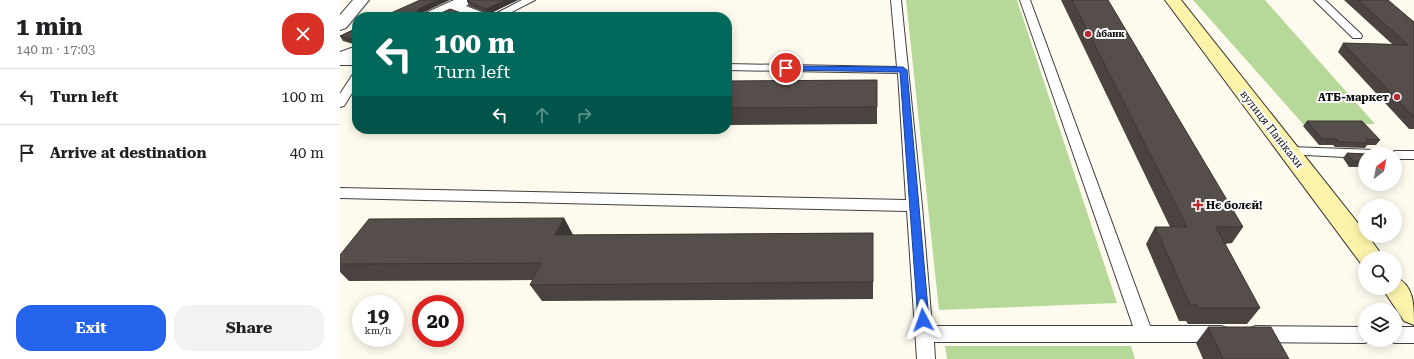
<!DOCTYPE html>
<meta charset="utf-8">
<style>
:root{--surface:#fff;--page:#f2f2f2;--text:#202124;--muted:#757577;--line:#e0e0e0;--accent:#2563eb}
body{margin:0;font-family:"Roboto Serif",serif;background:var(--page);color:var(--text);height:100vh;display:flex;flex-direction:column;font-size:15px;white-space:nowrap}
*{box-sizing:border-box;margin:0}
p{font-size:13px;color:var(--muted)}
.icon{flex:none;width:22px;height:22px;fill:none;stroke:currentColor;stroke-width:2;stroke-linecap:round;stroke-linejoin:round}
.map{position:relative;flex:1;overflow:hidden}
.sheet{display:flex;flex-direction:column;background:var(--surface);width:340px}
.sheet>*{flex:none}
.banner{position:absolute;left:12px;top:12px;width:380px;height:122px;border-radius:16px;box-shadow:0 2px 10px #0003;background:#00695c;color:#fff;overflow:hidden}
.needle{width:26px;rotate:32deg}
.tools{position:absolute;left:1018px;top:147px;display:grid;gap:8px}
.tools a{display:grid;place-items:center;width:44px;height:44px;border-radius:50%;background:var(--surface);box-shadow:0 2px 10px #0003;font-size:20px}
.speed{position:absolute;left:12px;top:295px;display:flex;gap:8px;font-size:20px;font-weight:700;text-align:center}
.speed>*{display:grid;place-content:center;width:52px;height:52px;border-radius:50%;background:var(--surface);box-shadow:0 2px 10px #0003;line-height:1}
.speed small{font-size:10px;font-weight:400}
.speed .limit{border:6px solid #d22;background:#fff;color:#111}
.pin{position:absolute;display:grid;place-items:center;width:34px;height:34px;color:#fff;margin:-17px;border:2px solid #fff;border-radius:50%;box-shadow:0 1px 4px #0007}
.me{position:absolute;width:44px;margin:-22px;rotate:356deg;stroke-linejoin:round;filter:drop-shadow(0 0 3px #0008)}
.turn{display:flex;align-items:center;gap:14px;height:84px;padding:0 16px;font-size:18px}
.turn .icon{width:52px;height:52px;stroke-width:2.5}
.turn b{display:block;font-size:28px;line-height:34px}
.lanes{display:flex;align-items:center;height:38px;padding:0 16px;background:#0003;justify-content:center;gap:20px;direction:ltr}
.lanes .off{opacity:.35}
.round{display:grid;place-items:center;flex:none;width:42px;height:42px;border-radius:16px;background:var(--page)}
.headline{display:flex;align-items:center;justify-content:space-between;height:68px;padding:0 16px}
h1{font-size:24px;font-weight:700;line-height:30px}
.primary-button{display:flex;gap:8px;margin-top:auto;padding:8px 16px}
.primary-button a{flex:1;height:46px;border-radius:16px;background:var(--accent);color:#fff;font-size:16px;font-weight:700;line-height:46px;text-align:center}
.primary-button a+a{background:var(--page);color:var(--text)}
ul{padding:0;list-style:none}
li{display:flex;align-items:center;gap:12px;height:56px;padding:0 16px;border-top:1px solid var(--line)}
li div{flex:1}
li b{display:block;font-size:15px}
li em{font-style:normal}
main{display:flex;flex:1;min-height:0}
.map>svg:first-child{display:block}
.forest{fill:#b6d899}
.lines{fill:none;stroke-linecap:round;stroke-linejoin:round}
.lane-casing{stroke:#404040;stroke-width:2}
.street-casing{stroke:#404040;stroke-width:2}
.secondary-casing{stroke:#2f2f2f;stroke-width:2}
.lane{fill:#fff;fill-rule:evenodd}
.street{fill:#fff;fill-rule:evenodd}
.secondary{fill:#fcf3ab;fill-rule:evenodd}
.wall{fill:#4a4340}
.shaded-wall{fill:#3c3734}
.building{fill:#564e4a;stroke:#3c3734}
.route{fill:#2563eb;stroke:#184099}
.poi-dot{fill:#b92a31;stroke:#fff;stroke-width:1.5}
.labels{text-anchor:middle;stroke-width:4;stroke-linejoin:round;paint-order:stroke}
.far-poi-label{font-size:9px;font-weight:bold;fill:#0d0d0d;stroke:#fff;text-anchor:start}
.poi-label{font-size:11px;font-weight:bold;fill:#0d0d0d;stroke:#fff;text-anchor:end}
.street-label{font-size:11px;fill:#0d0d0d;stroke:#fff}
</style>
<main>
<section class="sheet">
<div class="headline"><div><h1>1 min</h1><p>140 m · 17:03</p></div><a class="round" style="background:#d93025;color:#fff"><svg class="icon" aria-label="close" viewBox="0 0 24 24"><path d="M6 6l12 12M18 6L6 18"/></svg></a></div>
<ul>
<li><svg class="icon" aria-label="left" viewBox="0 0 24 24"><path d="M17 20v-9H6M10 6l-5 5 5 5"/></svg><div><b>Turn left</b></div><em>100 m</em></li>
<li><svg class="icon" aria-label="arrive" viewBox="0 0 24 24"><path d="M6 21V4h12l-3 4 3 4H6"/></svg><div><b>Arrive at destination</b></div><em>40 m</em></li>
</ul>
<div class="primary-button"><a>Exit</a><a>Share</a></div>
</section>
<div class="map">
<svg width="1074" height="359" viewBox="0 0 1074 359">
<rect width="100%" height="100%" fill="#fefbee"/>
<!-- forest -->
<g class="forest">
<polygon points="566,0 677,0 777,303 599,310"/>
<polygon points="853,0 925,0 1035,124 963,124"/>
<polygon points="605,346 791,346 795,359 607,359"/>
</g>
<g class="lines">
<!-- lane casing -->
<g class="lane-casing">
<g id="lane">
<polygon points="182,0 195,0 162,17 149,17"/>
<polygon points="551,0 561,0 582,206 592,326 793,326 680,0 690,0 810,326 881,326 887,328 890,334 887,340 881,342 594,342 595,359 577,359 567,211 0,198 0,188 566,200 558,73 387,70 387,64 557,67"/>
<polygon points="974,0 985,0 1021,34 1022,36 1021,38 1013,38"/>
<rect x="0" y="59" width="17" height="6"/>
<polygon points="17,73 17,85 4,106 0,107 0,94 13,74"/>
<polygon points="950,147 1035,150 1040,151 1042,154 1025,154 1025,158 945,154 943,151 945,148"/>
<polygon points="1055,151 1074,151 1074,159 1055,159 1055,154 1049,154"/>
<polygon points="916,326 1025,327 1025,340 1032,340 1025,343 916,342 910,340 907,334 910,328"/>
<polygon points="1055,327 1074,327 1074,343 1055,343 1049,341 1055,340"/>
</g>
</g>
<!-- street casing -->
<g class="street-casing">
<g id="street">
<polygon points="13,0 29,0 6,28 0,30 0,15"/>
<polygon points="114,0 134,0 126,6 147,14 149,17 127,17 113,12 102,17 81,17 83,14"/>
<polygon points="17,46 17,57 0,64 0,52"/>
</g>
</g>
<!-- secondary casing -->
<g class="secondary-casing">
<g id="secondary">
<polygon points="825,0 841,0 1025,232 1025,236 1028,236 1044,258 1025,258 1025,266 1022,265"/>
<path d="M1055 277C1074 285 1074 304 1074 325L1064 321 1042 288H1055Z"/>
</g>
</g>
<!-- lane -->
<use href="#lane" class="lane"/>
<!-- street -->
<use href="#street" class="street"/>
<!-- secondary -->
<use href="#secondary" class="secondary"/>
</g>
<!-- wall -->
<g class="wall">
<polygon points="128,0 178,0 149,14 129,6 127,1"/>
<polygon points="721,0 768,0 903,227 892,243 885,244 920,308 907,324 848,324 846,321 839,321 806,244 815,227 830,227"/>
<polygon points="1004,0 1048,0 1074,22 1074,129 1069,129 998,52 1003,43 1052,44"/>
<polygon points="17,28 17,45 3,41 0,36"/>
<polygon points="537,80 537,124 387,125 387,81"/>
<polygon points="967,121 1040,140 1036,145 1027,145 1025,148 995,147 993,145 979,145 963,126"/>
<polygon points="1007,153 1025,154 1025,167 1009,167 1003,158"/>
<polygon points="224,218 233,235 533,233 533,299 202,301 190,285 193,280 9,281 0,272 0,255"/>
<polygon points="868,327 949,359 863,359 856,343"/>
</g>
<!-- shaded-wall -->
<g class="shaded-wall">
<polygon points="97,0 110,0 82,13 80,16 77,11 80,8"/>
<polygon points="166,0 178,0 149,14 146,9"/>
<polygon points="132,14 134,17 125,17"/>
<polygon points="224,218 233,235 224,252 215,235"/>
</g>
<!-- building -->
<g class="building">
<polygon points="80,0 97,0 80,8 77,11 78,14 99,14 110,9 124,14 132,14 125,17 42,17"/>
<polygon points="128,0 166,0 146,9 127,1"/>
<polygon points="732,0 768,0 903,227 876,227 920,308 858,308 857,305 850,305 815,227 847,227"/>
<polygon points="1018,0 1048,0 1074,22 1074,117 1003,43 1068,45"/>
<polygon points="17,28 17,43 15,42 14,40 0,36"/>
<polygon points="537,80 537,107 387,108 387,81"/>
<polygon points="967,121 1022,121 1040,140 1026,139 1028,143 998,142 997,139 982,139"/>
<polygon points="1031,150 1035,150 1038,154 1029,154"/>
<polygon points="1007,153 1025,154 1025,162 1013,161"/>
<polygon points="224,218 215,235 533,233 533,282 190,285 201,263 0,264 0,255 29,219"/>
<polygon points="868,327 931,327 949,359 883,359"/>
</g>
<!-- route -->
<polygon class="route" points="443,66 563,67 567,70 589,320 587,323 583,325 579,323 578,320 560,72 446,70 443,69"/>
<!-- markers -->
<g class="poi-dot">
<circle cx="748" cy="34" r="4"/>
<circle cx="1057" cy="97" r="4"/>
<path d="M856 199h4v4h4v4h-4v4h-4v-4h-4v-4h4z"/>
</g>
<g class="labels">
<!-- far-poi labels -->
<g class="far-poi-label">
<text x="756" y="37">а̀банк</text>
</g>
<!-- poi labels -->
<g class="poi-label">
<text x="1049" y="101">АТБ-маркет</text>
<text x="866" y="209" text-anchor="start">Нє болєй!</text>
</g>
<!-- street labels -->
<g class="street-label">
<text transform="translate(932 129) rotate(52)" y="4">вулиця Панікахи</text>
</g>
</g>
</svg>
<div class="tools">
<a><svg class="needle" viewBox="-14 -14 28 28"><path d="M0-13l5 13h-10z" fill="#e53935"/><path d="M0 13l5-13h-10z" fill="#757577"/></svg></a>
<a><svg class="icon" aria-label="sound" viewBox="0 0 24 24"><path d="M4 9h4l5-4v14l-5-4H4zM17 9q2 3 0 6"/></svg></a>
<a><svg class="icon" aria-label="search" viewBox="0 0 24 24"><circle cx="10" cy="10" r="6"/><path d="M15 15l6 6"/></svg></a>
<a><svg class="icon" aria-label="layers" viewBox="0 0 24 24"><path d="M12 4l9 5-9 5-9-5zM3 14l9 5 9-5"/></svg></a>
</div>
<div class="speed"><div>19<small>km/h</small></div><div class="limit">20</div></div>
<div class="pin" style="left:446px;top:68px;background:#d93025"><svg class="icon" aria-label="arrive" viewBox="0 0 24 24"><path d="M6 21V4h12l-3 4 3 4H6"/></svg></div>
<svg class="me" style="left:583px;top:320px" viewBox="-20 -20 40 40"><path d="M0-17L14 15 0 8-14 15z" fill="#2563eb" stroke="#fff" stroke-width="4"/></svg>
<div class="banner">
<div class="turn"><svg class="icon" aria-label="left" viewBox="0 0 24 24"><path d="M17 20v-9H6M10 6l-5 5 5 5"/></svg><div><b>100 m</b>Turn left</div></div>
<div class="lanes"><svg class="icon" aria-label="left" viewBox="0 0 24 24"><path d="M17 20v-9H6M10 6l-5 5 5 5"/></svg><svg class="icon off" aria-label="ahead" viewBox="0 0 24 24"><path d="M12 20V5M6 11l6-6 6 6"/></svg><svg class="icon off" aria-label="right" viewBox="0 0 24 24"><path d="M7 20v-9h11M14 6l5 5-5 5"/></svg></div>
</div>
</div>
</main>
